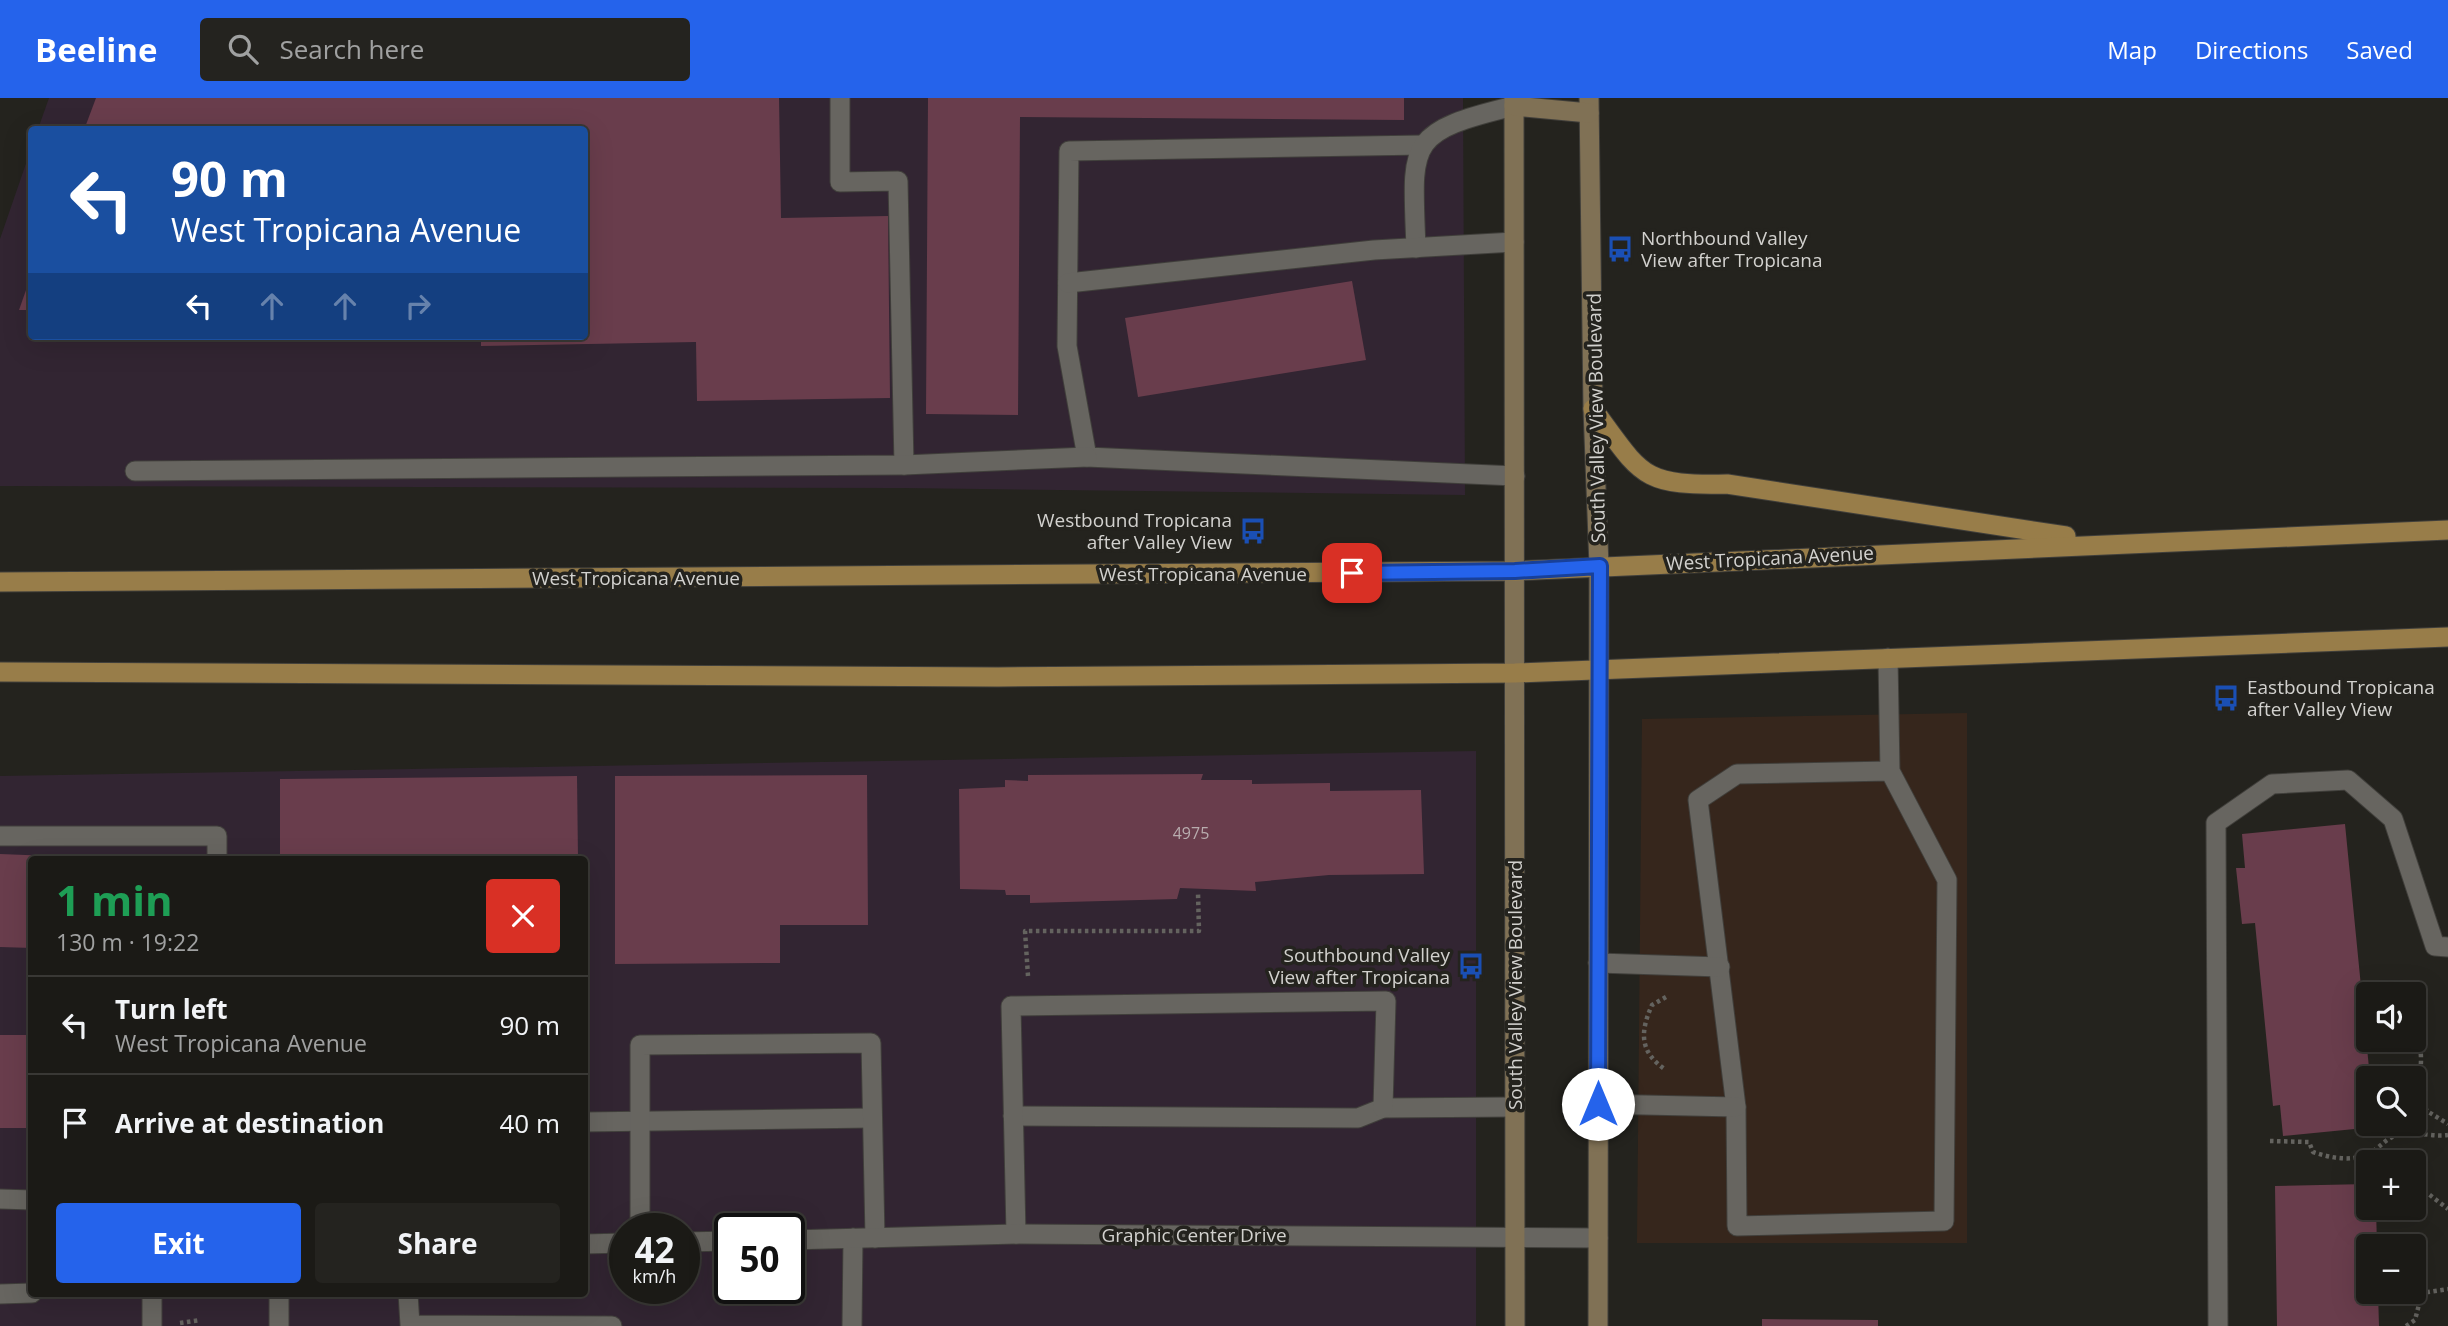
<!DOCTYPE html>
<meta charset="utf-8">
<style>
:root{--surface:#1b1a16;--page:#24231f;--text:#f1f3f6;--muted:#a0a1a1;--line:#393835;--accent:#2563eb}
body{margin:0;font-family:"Open Sans",sans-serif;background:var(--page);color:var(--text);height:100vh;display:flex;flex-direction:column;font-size:26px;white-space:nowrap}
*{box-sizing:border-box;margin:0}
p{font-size:23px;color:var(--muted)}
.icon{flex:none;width:38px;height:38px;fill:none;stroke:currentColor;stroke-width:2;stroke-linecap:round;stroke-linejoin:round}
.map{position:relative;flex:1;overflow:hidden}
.sheet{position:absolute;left:28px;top:758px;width:560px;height:441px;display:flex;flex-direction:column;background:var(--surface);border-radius:7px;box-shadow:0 7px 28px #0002,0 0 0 2px var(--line)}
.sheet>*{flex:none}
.hud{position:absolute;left:28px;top:28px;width:560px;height:214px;border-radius:7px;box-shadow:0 7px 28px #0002,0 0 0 2px var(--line);background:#1a4fa0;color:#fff;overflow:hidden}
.tools{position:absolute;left:2356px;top:884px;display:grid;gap:14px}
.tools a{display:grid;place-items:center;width:70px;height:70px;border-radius:7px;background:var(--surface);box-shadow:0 7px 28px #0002,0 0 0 2px var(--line);font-size:35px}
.speed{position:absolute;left:609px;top:1115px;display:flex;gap:14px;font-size:35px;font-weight:700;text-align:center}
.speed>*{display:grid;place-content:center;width:91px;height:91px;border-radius:50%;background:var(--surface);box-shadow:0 7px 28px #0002,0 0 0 2px var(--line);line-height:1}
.speed small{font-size:18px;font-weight:400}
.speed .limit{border:4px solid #111;border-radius:10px;background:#fff;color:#111}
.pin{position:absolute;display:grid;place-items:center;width:60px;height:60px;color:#fff;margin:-30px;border-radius:14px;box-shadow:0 4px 10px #0006}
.me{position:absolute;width:77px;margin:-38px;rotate:0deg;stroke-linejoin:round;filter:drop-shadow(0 0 5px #0008)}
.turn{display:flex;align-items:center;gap:24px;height:147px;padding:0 28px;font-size:32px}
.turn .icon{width:91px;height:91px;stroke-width:2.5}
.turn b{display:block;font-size:49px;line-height:60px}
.lanes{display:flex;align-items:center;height:66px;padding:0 28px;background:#0003;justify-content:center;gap:35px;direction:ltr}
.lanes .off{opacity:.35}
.round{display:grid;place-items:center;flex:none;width:74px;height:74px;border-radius:7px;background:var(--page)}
.summary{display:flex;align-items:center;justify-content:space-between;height:119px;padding:0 28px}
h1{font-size:42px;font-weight:700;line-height:52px;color:#1e9e55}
.button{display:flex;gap:14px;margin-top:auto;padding:14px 28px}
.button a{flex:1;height:80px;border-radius:7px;background:var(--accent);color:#fff;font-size:28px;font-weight:700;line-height:80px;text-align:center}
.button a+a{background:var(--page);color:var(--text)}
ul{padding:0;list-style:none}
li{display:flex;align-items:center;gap:21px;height:98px;padding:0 28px;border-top:2px solid var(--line)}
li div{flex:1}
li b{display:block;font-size:26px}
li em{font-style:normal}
header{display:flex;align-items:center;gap:42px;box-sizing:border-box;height:98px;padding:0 35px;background:var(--accent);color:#fff}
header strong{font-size:33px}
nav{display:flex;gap:38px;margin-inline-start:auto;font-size:24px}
.search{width:490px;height:63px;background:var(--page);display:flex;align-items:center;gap:18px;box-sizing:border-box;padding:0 24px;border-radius:7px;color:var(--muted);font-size:26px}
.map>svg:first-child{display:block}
.commercial{fill:#36261c}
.industrial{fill:#322532;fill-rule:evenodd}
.building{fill:#693d4c}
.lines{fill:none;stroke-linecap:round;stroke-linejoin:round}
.service-casing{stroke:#403f3b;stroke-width:21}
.minor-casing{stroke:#403f3b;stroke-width:21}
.secondary-casing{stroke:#403f3b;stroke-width:21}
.primary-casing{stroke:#403f3b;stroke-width:21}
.path{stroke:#64635f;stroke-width:4.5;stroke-dasharray:3.5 3.5;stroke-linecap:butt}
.service{stroke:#676560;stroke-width:19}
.minor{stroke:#676560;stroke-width:19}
.secondary{stroke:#807155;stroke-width:19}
.primary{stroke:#987d49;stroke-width:19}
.route-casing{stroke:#184099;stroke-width:18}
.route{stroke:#2563eb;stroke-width:12}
.labels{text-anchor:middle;stroke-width:7;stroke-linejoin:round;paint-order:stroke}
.number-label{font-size:16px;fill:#b8acae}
.poi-label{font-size:19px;fill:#d2d1ce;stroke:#24231e;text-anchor:start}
.street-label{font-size:19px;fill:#d2d1ce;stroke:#24231e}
</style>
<header>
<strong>Beeline</strong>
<div class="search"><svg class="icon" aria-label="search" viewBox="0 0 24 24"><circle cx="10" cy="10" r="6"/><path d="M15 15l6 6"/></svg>Search here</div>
<nav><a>Map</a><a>Directions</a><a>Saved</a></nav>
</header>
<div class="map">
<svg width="2448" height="1228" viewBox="0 0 2448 1228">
<rect width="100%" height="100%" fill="#24231e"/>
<!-- commercial -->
<polygon class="commercial" points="1967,615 1967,1145 1637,1145 1642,621"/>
<!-- industrial -->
<g class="industrial">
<polygon points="49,0 1463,0 1465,397 903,390 0,388 0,141 31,51 32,238 584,238 584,32 38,31"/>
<path d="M1476 653V1228H0V678ZM32 761H584V1195H32ZM625 1130H684V1190H625ZM730 1130H789V1190H730Z"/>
</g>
<!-- building -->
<g class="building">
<polygon points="96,0 779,0 781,120 888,118 890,300 697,303 696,244 481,248 481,238 584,238 584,32 84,32"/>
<polygon points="928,0 1404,0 1404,22 1020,19 1018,317 926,316"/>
<polygon points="31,178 32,212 19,212"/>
<polygon points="1352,183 1366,262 1138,299 1125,220"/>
<polygon points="1203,676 1201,682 1252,682 1252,686 1330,685 1330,693 1421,692 1424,776 1329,777 1255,784 1256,793 1180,790 1177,801 1030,805 1030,797 1006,797 1005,792 960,791 959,691 1005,689 1005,682 1028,683 1028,677"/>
<polygon points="867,677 868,827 780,827 780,865 615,866 615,678"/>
<polygon points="577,678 578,761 280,761 280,681"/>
<polygon points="2345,726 2370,980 2368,980 2368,1026 2375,1026 2375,1029 2283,1038 2280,1007 2273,1008 2255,825 2242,826 2236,770 2245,770 2242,736"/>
<polygon points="0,756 77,759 32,761 32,850 0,849"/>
<rect x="0" y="937" width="32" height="93"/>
<polygon points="2368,1086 2368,1110 2376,1110 2377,1148 2368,1148 2368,1194 2378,1194 2379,1228 2277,1228 2275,1088"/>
<polygon points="1762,1221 1878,1222 1878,1228 1762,1228"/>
</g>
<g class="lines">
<!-- service casing -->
<g class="service-casing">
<g id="service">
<polyline points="840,0 840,84 898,83 904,367"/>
<polyline points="1423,47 1069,53 1067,248 1087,359 1515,378"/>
<path d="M1416 150C1412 44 1405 34 1514 8"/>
<polyline points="1068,185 1374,152 1514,144"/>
<polyline points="135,373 904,367 1087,359"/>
<polyline points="1888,560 1890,673 1737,676 1698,702 1736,1009 1737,1128 1944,1123 1947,782 1890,673"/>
<polyline points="0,738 217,738 217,761"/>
<polyline points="1598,865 1720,869"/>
<polyline points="1598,1006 1736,1009"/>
<polyline points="1013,1018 1358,1020 1383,1010 1515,1009"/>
<polyline points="584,1024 872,1020"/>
<polyline points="0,1101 32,1102"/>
<polyline points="640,1130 640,947 871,945 875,1140"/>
<polyline points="1016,1136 1011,908 1386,903 1383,1010"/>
<polyline points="152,1195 152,1228"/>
<polyline points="408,1195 410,1227 612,1228"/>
<polyline points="0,1196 32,1195"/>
<polyline points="852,1228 853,1140"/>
<polyline points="2218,1228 2216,725 2272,686 2348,682 2393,721 2435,848 2448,849"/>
</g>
</g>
<!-- minor casing -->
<g class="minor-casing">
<g id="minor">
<polyline points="789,1142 1016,1136 1598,1140"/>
<polyline points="684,1144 730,1143"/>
<polyline points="584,1146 625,1145"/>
<polyline points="279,1228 279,1195"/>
</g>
</g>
<!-- secondary casing -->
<g class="secondary-casing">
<g id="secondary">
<polyline points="1514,0 1515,1228"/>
<polyline points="1589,0 1593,311 1599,468 1598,1228"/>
<polyline points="1514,8 1589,15"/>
</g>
</g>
<!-- primary casing -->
<g class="primary-casing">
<g id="primary">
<path d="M1593 311C1642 377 1640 388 1727 386L2066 438"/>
<polyline points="0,484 1515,473 2448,432"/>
<polyline points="0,574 998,579 1515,575 2448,539"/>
</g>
</g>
<!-- path -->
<g class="path">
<polyline points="1028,878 1025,833 1199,833 1198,795"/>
<path d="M1666 899 1652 907C1640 934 1639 954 1666 972"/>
<path d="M2413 929C2425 953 2421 970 2417 994L2427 1013 2448 1026"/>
<path d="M2270 1043 2309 1044 2313 1054C2334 1061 2357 1065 2376 1051 2386 1043 2391 1037 2404 1036 2419 1034 2434 1039 2448 1037"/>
<polyline points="2372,1054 2376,1064"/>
<polyline points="2413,1084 2448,1111"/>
<polyline points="2413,1192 2422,1195 2448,1191"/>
<polyline points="180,1225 200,1222"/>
<polyline points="2406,1228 2415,1222 2422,1195"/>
</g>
<!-- service -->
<use href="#service" class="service"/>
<!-- minor -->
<use href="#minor" class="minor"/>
<!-- secondary -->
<use href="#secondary" class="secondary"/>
<!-- primary -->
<use href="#primary" class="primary"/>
</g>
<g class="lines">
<!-- route casing -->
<g class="route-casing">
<polyline id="route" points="1352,475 1515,473 1600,468 1598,1006"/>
</g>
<!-- route -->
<use href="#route" class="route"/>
</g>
<!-- icons -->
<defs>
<g id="bus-bare" transform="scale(2.1)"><path d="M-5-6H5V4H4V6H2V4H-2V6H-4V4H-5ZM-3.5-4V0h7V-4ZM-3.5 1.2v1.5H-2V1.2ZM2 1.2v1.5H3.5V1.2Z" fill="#1a4fb4" stroke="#24231e" stroke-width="2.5" paint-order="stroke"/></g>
</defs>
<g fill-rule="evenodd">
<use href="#bus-bare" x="1620" y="151"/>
<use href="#bus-bare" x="1253" y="433"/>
<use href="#bus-bare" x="2226" y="600"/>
<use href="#bus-bare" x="1471" y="868"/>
</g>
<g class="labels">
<!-- number labels -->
<g class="number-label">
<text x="1191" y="741">4975</text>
</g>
<!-- poi labels -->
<g class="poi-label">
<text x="1641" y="147">Northbound Valley<tspan x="1641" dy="22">View after Tropicana</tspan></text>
<text x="1232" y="429" text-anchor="end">Westbound Tropicana<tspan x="1232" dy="22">after Valley View</tspan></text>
<text x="2247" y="596">Eastbound Tropicana<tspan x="2247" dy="22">after Valley View</tspan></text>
<text x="1450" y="864" text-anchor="end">Southbound Valley<tspan x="1450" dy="22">View after Tropicana</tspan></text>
</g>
<!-- street labels -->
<g class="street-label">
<text transform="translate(1596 320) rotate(-91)" y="7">South Valley View Boulevard</text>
<text transform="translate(1770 460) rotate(-3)" y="7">West Tropicana Avenue</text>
<text x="1203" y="483">West Tropicana Avenue</text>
<text x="636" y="487">West Tropicana Avenue</text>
<text transform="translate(1515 887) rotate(-90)" y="7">South Valley View Boulevard</text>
<text x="1194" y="1144">Graphic Center Drive</text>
</g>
</g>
</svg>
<div class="tools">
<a><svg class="icon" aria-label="sound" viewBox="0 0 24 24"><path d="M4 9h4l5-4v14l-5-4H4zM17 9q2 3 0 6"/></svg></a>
<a><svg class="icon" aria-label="search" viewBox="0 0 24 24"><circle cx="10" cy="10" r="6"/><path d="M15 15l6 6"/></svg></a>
<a>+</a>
<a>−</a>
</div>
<div class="speed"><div>42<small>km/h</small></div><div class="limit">50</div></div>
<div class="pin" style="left:1352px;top:475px;background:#d93025"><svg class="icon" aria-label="arrive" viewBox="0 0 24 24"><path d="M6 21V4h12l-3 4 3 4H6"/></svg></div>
<svg class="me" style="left:1598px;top:1006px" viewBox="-20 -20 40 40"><circle r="19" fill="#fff"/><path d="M0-13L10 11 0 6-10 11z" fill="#2563eb"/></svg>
<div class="hud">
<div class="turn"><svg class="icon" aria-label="left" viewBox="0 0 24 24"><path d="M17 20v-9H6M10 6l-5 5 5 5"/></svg><div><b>90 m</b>West Tropicana Avenue</div></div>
<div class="lanes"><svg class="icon" aria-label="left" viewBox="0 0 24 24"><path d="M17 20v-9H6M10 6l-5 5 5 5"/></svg><svg class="icon off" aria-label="ahead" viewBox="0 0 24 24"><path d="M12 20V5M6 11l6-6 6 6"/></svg><svg class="icon off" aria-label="ahead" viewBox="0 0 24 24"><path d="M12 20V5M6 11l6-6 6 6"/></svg><svg class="icon off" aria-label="right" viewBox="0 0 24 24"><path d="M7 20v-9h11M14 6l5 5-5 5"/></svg></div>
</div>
<section class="sheet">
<div class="summary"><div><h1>1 min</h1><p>130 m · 19:22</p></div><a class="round" style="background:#d93025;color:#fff"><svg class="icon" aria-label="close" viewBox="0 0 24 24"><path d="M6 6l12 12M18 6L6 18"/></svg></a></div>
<ul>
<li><svg class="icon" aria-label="left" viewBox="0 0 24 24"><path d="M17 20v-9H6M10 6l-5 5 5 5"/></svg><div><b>Turn left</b><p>West Tropicana Avenue</p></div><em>90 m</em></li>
<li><svg class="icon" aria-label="arrive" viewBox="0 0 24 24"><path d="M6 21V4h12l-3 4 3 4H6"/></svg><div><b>Arrive at destination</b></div><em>40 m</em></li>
</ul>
<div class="button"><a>Exit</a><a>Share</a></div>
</section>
</div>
